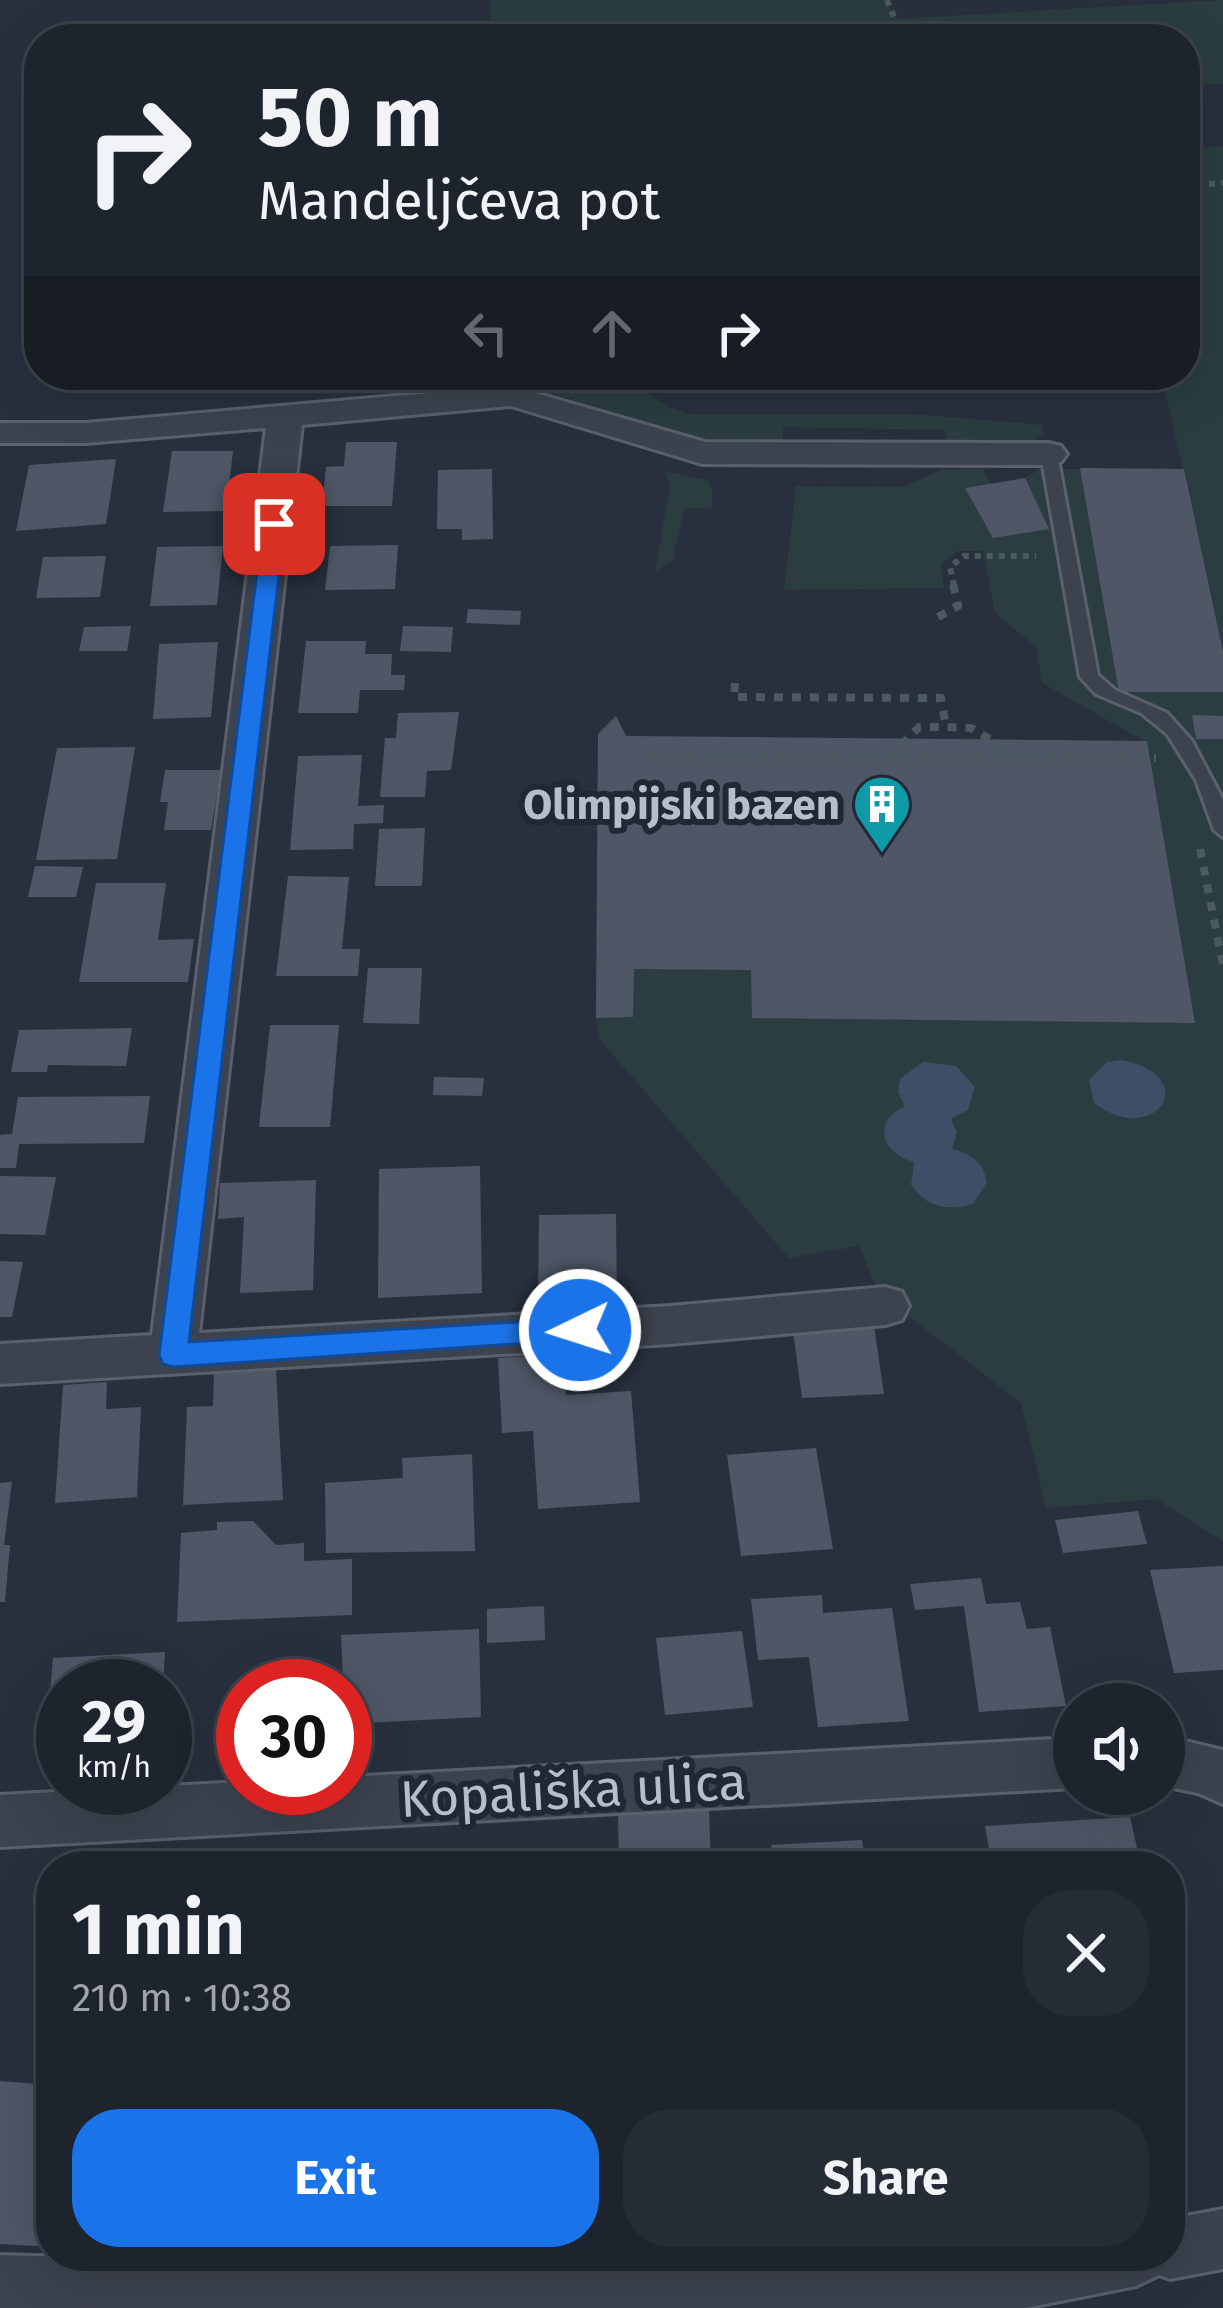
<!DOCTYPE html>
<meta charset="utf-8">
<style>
:root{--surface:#1e242e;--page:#262c36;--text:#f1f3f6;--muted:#a1a4aa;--line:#3c414a;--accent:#1a73e8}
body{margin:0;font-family:"Fira Sans",sans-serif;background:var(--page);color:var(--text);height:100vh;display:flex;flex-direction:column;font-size:45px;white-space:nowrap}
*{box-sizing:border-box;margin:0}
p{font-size:39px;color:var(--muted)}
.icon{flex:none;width:66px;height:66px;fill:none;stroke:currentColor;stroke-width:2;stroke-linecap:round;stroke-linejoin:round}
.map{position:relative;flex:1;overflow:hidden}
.sheet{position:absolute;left:36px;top:1851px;width:1149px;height:420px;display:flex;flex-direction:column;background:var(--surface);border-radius:48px;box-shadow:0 12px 48px #0002,0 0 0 3px var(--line)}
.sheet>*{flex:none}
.guide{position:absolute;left:24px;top:24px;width:1176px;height:366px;border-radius:48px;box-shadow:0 12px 48px #0002,0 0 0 3px var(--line);background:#1e242e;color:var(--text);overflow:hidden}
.buttons{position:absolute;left:1053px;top:1683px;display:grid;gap:24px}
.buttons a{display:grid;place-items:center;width:132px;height:132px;border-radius:50%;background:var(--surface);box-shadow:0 12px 48px #0002,0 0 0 3px var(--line);font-size:60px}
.speed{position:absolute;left:36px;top:1659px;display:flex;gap:24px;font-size:60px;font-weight:700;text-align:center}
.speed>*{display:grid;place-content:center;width:156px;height:156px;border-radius:50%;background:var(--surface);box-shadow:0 12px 48px #0002,0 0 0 3px var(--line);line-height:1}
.speed small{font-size:30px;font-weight:400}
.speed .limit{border:18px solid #d22;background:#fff;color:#111}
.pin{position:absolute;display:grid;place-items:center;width:102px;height:102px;color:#fff;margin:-51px;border-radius:24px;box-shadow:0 6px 18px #0006}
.me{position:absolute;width:132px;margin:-66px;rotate:266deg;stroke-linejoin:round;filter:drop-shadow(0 0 9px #0008)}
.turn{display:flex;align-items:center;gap:42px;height:252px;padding:0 36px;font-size:54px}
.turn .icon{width:156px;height:156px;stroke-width:2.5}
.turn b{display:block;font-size:84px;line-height:102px}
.lanes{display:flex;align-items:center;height:114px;padding:0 36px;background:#0003;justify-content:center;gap:60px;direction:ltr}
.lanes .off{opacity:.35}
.round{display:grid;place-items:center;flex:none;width:126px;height:126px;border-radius:48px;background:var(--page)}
.headline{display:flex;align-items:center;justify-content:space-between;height:204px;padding:0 36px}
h1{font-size:72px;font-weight:700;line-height:90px}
.primary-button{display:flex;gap:24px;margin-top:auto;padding:24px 36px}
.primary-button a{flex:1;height:138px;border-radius:48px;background:var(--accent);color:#fff;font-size:48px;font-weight:700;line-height:138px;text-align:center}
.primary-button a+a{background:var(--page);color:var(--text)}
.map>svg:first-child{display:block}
.green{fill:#2b3d40}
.water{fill:#404d66}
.building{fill:#4f5767}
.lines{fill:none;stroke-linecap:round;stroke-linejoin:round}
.lane-casing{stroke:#5a606c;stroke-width:6}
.street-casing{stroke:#5a606c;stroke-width:6}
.path-far1{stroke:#4a5a5e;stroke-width:6;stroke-dasharray:6 6;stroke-linecap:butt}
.path{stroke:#4a5a5e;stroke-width:8;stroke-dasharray:9 9;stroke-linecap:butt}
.lane{fill:#3c424e;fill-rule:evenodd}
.street{fill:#3c424e;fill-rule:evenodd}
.route{fill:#1a73e8;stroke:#114b97;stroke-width:3}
.labels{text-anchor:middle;stroke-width:12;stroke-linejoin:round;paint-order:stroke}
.poi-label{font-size:42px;font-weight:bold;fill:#b8bec9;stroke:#212734;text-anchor:end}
.near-street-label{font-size:51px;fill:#b8bec9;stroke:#212734}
</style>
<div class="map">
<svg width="1223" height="2308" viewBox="0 0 1223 2308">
<rect width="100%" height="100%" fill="#28303e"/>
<!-- green -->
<g class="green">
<polygon points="491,0 886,0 897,19 1223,0 1223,84 1185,85 1185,39 489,39"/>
<polygon points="1223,146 1223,1541 1156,1499 1046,1508 1021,1403 910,1317 889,1318 859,1246 789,1258 600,1040 596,1018 598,734 616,716 627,736 1144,741 1042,683 1036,647 995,613 983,551 958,551 941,563 944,588 784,590 796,486 903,487 941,470 983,469 991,484 1024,478 1041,469 1183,469 1161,375 1185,375 1185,148"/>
<path d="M569 375H642C646 401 666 406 689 414H913L1043 425 1042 434 1029 445 948 446 945 430 783 427V444L693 438 543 390Z"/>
<polygon points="665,471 709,481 713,493 711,509 684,508 673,560 655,572 670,486"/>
</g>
<!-- water -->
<g class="water">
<path d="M1122 1060C1204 1077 1155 1149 1094 1103L1089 1080 1107 1062Z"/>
<path d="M923 1062 956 1066 975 1087 968 1110 951 1119 957 1132 952 1149C972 1153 983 1163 987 1182L973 1204C947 1211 927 1208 911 1185L914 1162C881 1153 872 1122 905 1106L898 1092 900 1079Z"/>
</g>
<!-- building -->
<g class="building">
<polygon points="346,442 397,442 392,506 322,506 326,467 344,466"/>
<polygon points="172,451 233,451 226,511 163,512"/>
<polygon points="116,459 106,524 16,531 29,465"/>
<polygon points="1080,468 1184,469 1223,652 1223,692 1119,692"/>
<polygon points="492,469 493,539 462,540 462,529 437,529 438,470"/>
<polygon points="1025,478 1049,529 993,538 965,488"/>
<polygon points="398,545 395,589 325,590 330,546"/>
<polygon points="223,546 217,605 150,606 157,547"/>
<polygon points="106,556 100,597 36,598 43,557"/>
<polygon points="468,609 521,611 520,625 466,623"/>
<polygon points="131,626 127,651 79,651 84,627"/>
<polygon points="403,626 453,627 451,652 400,651"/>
<polygon points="306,641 366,641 365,654 392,654 391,675 405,675 404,690 360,690 358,713 298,713"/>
<polygon points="218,642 211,717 153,719 159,644"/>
<polygon points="459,712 451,770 427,771 425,797 380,797 385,738 396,738 398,713"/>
<polygon points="1192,715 1223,716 1223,739 1196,739"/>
<polygon points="616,716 626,736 1147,741 1195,1023 752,1018 751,970 634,969 633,1017 596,1018 598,734"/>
<polygon points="135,747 117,859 36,860 57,748"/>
<polygon points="362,755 358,806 384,805 383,823 354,824 353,849 290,850 298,756"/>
<polygon points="165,770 221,770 211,830 164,830 168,802 160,802"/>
<polygon points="425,828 422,886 375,886 379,829"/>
<polygon points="35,866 83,867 76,897 28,897"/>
<polygon points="288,876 349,877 342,949 360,949 358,976 276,976"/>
<polygon points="96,883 166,883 158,940 194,939 188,982 79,982"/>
<polygon points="368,968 422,968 419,1024 363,1023"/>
<polygon points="270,1025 339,1025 330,1127 259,1127"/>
<polygon points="132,1028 126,1066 48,1065 47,1072 11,1072 19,1030"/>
<polygon points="434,1077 484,1078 482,1096 433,1095"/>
<polygon points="150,1096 144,1143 19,1144 16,1168 0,1168 0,1135 12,1134 18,1097"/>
<polygon points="480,1166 482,1293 378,1298 379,1169"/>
<polygon points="0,1176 56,1177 45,1235 0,1234"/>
<polygon points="316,1180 313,1290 240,1293 244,1217 218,1219 220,1183"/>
<polygon points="616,1214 617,1303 538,1304 539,1215"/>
<polygon points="0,1261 23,1262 12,1317 0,1317"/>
<polygon points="873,1319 884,1394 802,1398 792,1323"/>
<polygon points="563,1354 566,1395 631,1391 640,1502 538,1509 533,1431 502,1433 498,1358"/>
<polygon points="276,1370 283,1500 183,1505 187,1407 213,1406 214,1374"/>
<polygon points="107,1382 106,1409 141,1407 137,1497 55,1503 63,1385"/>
<polygon points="816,1448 833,1549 741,1556 727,1455"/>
<polygon points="472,1454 475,1551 326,1553 325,1483 403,1478 402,1458"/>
<polygon points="12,1482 4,1545 10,1545 5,1602 0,1602 0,1483"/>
<polygon points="1138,1511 1147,1544 1063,1553 1055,1520"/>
<polygon points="253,1521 276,1545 304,1543 304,1561 352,1559 352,1615 177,1622 181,1533 217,1530 217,1522"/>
<polygon points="1223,1566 1223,1670 1174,1673 1150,1570"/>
<polygon points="981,1578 986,1604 1020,1602 1027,1629 1050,1627 1066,1706 979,1712 964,1606 915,1610 910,1584"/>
<polygon points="822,1595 823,1613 892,1608 909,1721 818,1727 809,1657 758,1660 751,1599"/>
<polygon points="544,1606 545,1640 487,1643 487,1609"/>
<polygon points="479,1629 481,1717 345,1724 341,1635"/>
<polygon points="742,1631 753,1707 665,1715 656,1638"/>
<polygon points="165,1652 163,1686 63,1686 63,1747 45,1748 53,1658"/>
<polygon points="709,1810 711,1866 619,1866 618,1812"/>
<polygon points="1130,1817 1141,1866 992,1866 985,1826"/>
<polygon points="862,1840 866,1866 773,1866 771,1845"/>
<polygon points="420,1848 419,1866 355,1866 356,1850"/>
<polygon points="0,2081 51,2085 51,2247 0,2244"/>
<polygon points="574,2256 677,2256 677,2271 573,2269"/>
</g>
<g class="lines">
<!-- lane casing -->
<g class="lane-casing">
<polygon id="lane" points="1049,449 1057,454 1098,675 1115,690 1167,713 1192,741 1223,800 1223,837 1214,830 1196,780 1167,734 1141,713 1096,694 1080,677 1041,454"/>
</g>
<!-- street casing -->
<g class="street-casing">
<g id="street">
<polygon points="511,386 705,442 1049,443 1061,446 1067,454 1061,462 1049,465 702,464 511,406 302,425 199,1333 670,1306 885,1287 902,1292 909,1306 902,1320 885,1325 670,1344 0,1384 0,1344 152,1335 266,428 86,443 0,443 0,423 86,423"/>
<polygon points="1164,1736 1223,1750 1223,1804 1198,1793 1164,1786"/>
<polygon points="1074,1738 1074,1788 0,1847 0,1795 243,1782 243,1788 345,1788 345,1777"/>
<polygon points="1223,2209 1223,2269 1170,2279 1159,2275 1136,2286 1025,2308 0,2308 0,2255 610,2273 950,2261 978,2256 1170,2256 1170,2219"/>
</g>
</g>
<!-- path-far1 -->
<g class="path-far1">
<polyline points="887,0 903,39"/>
<polyline points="1185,186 1223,183"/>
<polyline points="954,586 950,567 964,556 1036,556"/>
</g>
<!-- path -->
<g class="path">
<polyline points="938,617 958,606 953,583"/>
<polyline points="735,683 734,697 941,698 946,727 971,728 1016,755"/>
<polyline points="650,758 1156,758"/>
<polyline points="889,758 919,727 946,727"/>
<polyline points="1200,849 1223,965"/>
</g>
<!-- lane -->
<use href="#lane" class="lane"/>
<!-- street -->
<use href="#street" class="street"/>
</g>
<!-- route -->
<polygon class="route" points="274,517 285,524 189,1342 580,1318 590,1322 594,1330 590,1339 173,1367 163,1364 159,1355 263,524"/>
<!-- icons -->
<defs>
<g id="building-pin" transform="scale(3)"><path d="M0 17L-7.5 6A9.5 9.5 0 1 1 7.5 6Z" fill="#0f9aa8" stroke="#212734"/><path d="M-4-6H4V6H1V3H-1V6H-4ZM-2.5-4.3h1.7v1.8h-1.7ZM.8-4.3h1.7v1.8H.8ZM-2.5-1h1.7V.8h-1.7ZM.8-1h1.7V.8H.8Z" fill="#fff"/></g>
</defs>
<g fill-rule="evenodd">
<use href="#building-pin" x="882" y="804"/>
</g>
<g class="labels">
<!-- poi labels -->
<g class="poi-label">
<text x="840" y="819">Olimpijski bazen</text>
</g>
<!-- near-street labels -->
<g class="near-street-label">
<text transform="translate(573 1790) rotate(-3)" y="18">Kopališka ulica</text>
</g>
</g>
</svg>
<div class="buttons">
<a><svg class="icon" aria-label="sound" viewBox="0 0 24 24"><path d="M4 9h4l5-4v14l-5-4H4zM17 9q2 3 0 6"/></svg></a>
</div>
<div class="speed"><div>29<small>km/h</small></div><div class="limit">30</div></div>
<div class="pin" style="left:274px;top:524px;background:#d93025"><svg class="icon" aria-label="arrive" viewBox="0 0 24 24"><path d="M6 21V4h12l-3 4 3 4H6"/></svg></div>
<svg class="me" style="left:580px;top:1330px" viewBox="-20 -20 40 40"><circle r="17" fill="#1a73e8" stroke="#fff" stroke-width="3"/><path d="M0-11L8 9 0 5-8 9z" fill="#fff"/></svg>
<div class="guide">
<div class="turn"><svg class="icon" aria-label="right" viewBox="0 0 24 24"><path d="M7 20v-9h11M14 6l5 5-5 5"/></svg><div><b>50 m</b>Mandeljčeva pot</div></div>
<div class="lanes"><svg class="icon off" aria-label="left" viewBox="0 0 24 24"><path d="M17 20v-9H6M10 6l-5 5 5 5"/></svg><svg class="icon off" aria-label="ahead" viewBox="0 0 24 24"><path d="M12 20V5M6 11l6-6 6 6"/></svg><svg class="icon" aria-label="right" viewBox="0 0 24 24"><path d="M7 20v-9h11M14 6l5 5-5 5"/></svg></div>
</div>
<section class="sheet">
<div class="headline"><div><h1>1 min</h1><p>210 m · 10:38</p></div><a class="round"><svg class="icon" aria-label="close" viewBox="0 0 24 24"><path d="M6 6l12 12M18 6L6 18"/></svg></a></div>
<div class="primary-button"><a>Exit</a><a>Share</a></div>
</section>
</div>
